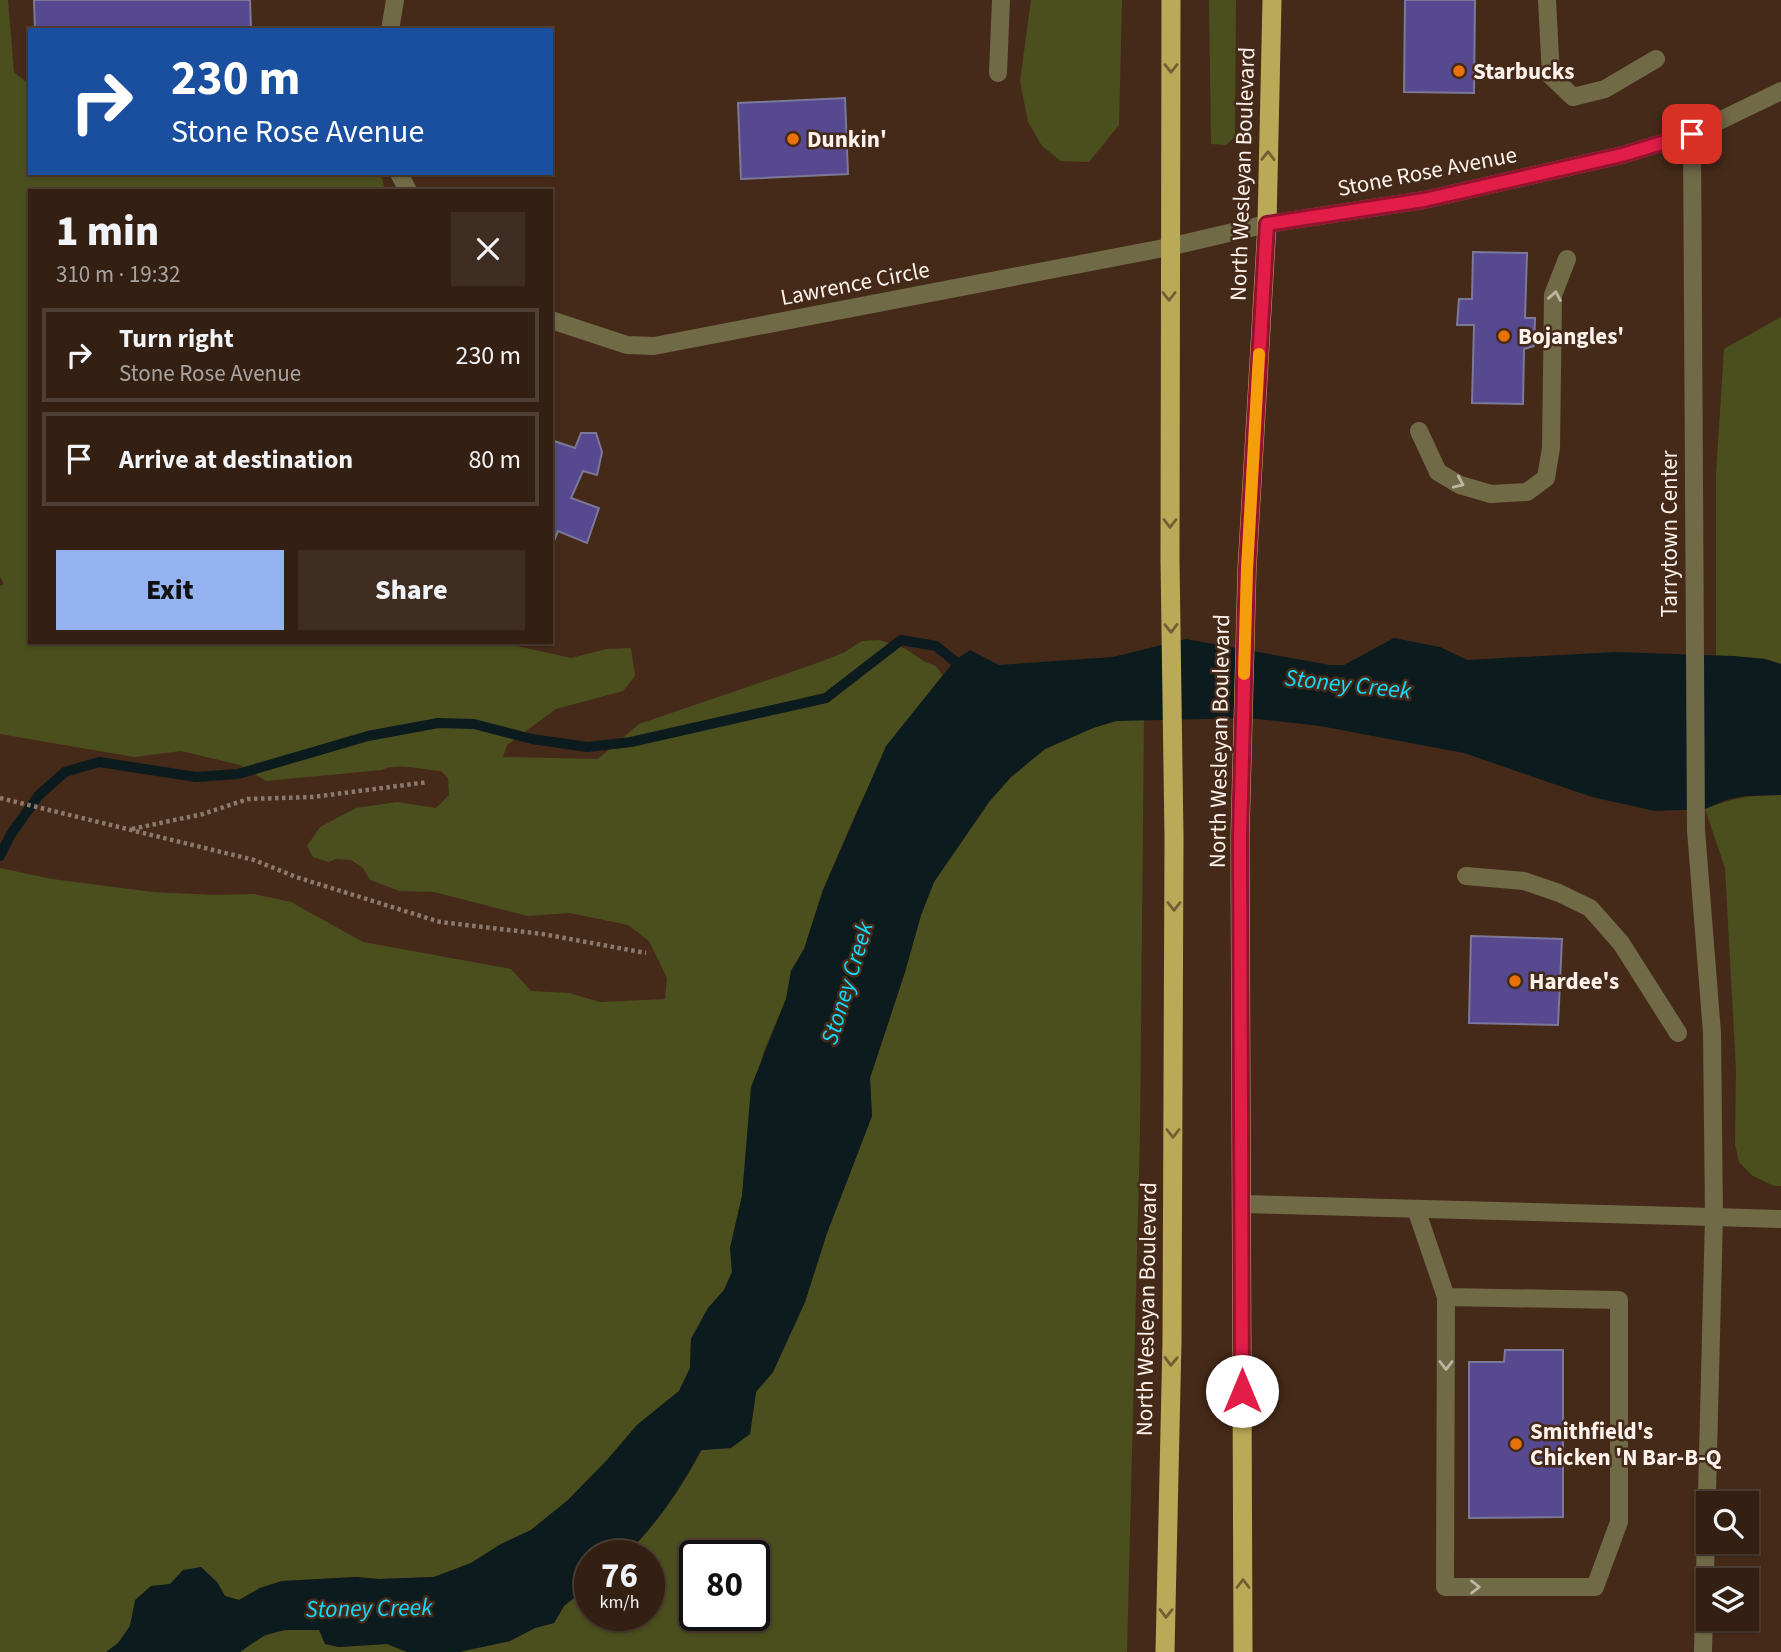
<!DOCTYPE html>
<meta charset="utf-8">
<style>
:root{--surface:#342013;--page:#3f2d21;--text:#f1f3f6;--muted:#a9a3a0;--line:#4e3e33;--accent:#95b2f1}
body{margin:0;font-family:"Source Sans 3",sans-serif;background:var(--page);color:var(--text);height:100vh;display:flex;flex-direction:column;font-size:26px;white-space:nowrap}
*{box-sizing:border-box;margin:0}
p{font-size:23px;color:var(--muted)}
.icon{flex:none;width:38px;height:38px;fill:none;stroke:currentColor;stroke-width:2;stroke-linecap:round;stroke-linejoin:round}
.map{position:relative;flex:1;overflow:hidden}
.sheet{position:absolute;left:28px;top:189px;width:525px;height:455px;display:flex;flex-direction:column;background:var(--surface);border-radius:0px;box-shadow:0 2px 5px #0004,0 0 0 2px var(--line)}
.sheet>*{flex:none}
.hud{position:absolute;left:28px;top:28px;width:525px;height:147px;border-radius:0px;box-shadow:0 2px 5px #0004,0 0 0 2px var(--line);background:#1a4fa0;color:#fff;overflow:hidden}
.fabs{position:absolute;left:1696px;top:1491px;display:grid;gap:14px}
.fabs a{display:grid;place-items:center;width:63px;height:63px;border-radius:0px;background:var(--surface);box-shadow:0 2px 5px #0004,0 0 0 2px var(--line);font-size:35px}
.speed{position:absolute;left:574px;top:1540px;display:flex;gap:14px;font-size:35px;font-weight:700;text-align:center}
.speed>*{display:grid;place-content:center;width:91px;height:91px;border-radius:50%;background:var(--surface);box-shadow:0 2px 5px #0004,0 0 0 2px var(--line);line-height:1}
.speed small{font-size:18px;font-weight:400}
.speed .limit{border:4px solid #111;border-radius:10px;background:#fff;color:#111}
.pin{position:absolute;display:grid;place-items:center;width:60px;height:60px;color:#fff;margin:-30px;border-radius:14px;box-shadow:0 4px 10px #0006}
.me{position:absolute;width:77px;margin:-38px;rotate:0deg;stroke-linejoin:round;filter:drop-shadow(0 0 5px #0008)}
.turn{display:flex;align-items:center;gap:24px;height:147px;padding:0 28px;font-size:32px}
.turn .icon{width:91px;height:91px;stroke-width:2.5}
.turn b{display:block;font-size:49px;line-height:60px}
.round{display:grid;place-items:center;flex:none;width:74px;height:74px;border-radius:0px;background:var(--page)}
.head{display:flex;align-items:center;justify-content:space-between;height:119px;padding:0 28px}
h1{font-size:42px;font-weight:800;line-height:52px}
.primary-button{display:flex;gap:14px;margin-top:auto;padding:14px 28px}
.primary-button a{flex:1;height:80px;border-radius:0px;background:var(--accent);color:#111;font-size:28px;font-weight:800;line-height:80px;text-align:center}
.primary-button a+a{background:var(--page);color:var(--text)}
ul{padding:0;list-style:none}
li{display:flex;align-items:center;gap:21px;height:94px;margin:0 14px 10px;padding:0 14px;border:4px solid var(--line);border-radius:0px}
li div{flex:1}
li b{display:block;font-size:26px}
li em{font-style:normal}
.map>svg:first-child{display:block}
.green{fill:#4b4f1e;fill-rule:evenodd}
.water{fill:#0b1b1e}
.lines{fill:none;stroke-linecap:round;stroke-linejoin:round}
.stream{stroke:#0b1b1e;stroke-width:10}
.building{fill:#564990;stroke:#7b7898;stroke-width:2}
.path{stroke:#8d796c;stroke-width:4.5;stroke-dasharray:3.5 3.5;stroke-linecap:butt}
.service{stroke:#706a47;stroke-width:18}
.minor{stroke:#706a47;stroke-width:18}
.trunk{stroke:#baaa58;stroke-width:19}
.oneway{stroke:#745d32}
.oneway2{stroke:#beb5a2}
.route-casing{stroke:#92132f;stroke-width:18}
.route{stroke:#e11d48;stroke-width:12}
.slow{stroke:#f59e0b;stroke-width:12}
.food-dot{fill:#e8710a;stroke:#452a19;stroke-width:2.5}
.labels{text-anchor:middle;stroke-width:5;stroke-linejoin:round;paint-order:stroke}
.poi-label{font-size:23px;font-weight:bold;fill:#fdf2ec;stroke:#452a19;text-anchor:start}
.street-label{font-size:23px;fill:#fdf2ec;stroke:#452a19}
.water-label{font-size:24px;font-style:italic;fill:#10dcfe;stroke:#452a19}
</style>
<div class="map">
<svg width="1781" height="1652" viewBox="0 0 1781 1652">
<rect width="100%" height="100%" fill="#452a19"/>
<!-- green -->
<g class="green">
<path d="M0 0H8L14 72 30 85V173H381L385 191H30V642H499L571 658 607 649 631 648 635 676 623 691 556 709 507 745 503 757 598 759 639 724 809 666 843 653 862 641 879 640 906 649 925 662 936 666 943 676 899 731 859 806 823 890 804 949 791 971 786 999 763 1053 749 1127 742 1196 730 1248 732 1272 724 1290 708 1308 691 1339 690 1368 679 1391 637 1425 607 1460 568 1500 531 1530 501 1544 471 1563 434 1577 379 1579 356 1577 282 1581 260 1588 239 1600 225 1596 217 1582 151 1586 136 1600 130 1626 118 1643 106 1652H0V868L52 879 153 892 213 895 254 894 291 902 363 942 511 969 531 991 569 993 600 1002 665 999 667 978 649 941 628 925 570 913 528 916 434 892 400 891 370 880 363 868 351 860 336 859 329 862 313 857 307 846 320 827 356 808 397 802 436 808 449 795 448 778 441 771C421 770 400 762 381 770L266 781 240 765 181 751 134 757 0 734V586L4 584 0 577Z"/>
<polygon points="1031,0 1122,0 1119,125 1089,162 1061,161 1042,146 1028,122 1020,81"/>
<polygon points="1209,0 1236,0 1235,137 1226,145 1211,144"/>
<polygon points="1781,317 1781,664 1765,659 1716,656 1716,474 1724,349"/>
<path d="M1144 718 1140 1133 1127 1652H459L510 1641 535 1628 554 1623 564 1606 590 1585V1615H649V1556H624C657 1524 680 1490 702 1450L731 1448 750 1433 756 1392 773 1372 805 1302 827 1233 872 1116 870 1078 905 972 921 915 934 882 989 802 1011 777 1045 749 1093 728 1116 721ZM695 1556H754V1615H695Z"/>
<path d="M1781 795V1186H1774L1753 1176 1739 1162 1735 1144 1736 1070 1725 868 1705 809C1731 798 1753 795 1781 795Z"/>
<path d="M300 1629 319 1630 338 1647 387 1644 407 1652H240C256 1636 277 1630 300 1629Z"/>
</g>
<!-- water -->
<path class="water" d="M1394 638 1440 647 1467 660 1615 652 1734 656 1765 659 1781 664V795L1745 796 1726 800 1705 809 1655 811 1592 797 1464 753 1320 726 1249 718 1116 721 1093 728 1045 749 1011 777 989 802 934 882 921 915 905 972 870 1078 872 1116 827 1233 805 1302 773 1372 756 1392 750 1434 731 1448 701 1450C680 1490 657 1524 624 1556H590V1585L564 1606 554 1623 535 1628 510 1641 459 1652H407L387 1644 338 1647 325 1644 319 1630H285L265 1635 240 1652H106L118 1643 130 1626 135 1600 151 1586 170 1584 183 1570 201 1567 217 1582 225 1596 239 1600 260 1588 282 1581 356 1577 379 1579 434 1577 471 1563 501 1544 531 1530 568 1500 607 1460 637 1425 679 1391 690 1368 691 1339 708 1308 724 1290 732 1272 730 1248 742 1196 751 1087 786 999 791 971 804 949 823 890 886 746 955 660 970 650 999 665 1113 657 1186 639 1330 665H1344Z"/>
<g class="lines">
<!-- stream -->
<polyline class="stream" points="0,856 11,834 39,795 65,772 99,762 196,777 238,774 368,736 438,723 474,724 532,739 587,747 631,742 826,698 901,640 936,646 963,668"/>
</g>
<!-- building -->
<g class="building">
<polygon points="34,0 250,0 251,30 35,30"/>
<polygon points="1405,0 1475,0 1474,93 1404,92"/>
<polygon points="845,98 848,174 741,179 738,103"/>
<polygon points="1473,252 1527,253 1525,318 1535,318 1534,346 1524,349 1523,404 1472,403 1474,325 1457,325 1459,299 1472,299"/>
<polygon points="581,433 596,433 602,452 597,475 583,471 571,498 599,508 587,543 558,531 551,548 551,440 575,448"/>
<polygon points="1471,936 1562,939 1558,1025 1469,1023"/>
<polygon points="1505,1350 1563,1350 1563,1517 1469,1518 1469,1362 1504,1362"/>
</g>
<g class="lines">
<!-- path -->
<g class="path">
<polyline points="0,798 254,860 296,877 440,922 543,934 646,953"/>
<polyline points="132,829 203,814 248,799 313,797 428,782"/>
</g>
<!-- service -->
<g class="service">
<polyline points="1547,0 1551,76 1573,97 1605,89 1656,59"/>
<polyline points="998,73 1001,0"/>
<polyline points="1169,247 1267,224 1424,200 1622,155 1692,134 1781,91"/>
<polyline points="1419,431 1438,472 1460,485 1491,494 1527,492 1546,478 1551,448 1553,295 1567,259"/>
<polyline points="1696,830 1712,1033 1714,1217 1703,1652"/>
<polyline points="1466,876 1524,881 1559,893 1590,908 1621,943 1678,1033"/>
<polyline points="1416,1209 1446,1297 1445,1587 1595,1587 1619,1522 1619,1300 1446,1297"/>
<polyline points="1714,1217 1781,1219"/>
</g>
<!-- minor -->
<g class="minor">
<polyline points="390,30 395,0"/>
<polyline points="1692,134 1696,830"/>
<polyline points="399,173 408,191"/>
<polyline points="551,320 627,345 654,346 1169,247"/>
<polyline points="1242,1204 1714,1217"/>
</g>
<!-- trunk -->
<g class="trunk">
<polyline points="1165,1652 1172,1341 1174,837 1170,560 1171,0"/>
<polyline points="1243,1652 1240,836 1247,569 1267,224 1272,0"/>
</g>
</g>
<!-- one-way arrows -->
<defs><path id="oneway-chevron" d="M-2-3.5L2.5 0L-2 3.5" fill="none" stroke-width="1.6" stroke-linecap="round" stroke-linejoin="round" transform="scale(1.75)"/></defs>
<g class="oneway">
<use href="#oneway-chevron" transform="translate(1171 68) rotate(90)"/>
<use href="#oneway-chevron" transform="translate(1268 156) rotate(-89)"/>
<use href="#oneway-chevron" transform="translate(1169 296) rotate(90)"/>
<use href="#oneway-chevron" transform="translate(1170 523) rotate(90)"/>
<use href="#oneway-chevron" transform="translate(1171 628) rotate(89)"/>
<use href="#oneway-chevron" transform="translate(1174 906) rotate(90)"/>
<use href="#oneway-chevron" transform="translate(1173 1133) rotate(90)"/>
<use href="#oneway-chevron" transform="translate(1171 1361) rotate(91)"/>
<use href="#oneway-chevron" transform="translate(1243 1584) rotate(-90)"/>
<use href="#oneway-chevron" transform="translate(1166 1613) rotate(91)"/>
</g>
<g class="oneway2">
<use href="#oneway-chevron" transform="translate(1555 296) rotate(-80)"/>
<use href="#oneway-chevron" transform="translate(1459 483) rotate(24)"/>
<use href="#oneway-chevron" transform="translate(1446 1365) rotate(90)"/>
<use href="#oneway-chevron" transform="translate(1475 1587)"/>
</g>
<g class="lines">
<!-- route casing -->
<g class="route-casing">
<polyline id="route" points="1242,1391 1240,836 1247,569 1267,224 1424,200 1622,155 1692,134"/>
</g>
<!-- route -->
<use href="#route" class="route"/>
<!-- slow -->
<polyline class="slow" points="1244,674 1247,569 1259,354"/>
</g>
<!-- markers -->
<g class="food-dot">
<circle cx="1459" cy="71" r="7"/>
<circle cx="793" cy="139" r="7"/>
<circle cx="1504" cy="336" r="7"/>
<circle cx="1515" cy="981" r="7"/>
<circle cx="1516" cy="1444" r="7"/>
</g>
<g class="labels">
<!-- poi labels -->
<g class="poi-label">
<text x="1473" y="79">Starbucks</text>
<text x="807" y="147">Dunkin'</text>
<text x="1518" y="344">Bojangles'</text>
<text x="1529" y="989">Hardee's</text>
<text x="1530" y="1439">Smithfield's<tspan x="1530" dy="26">Chicken 'N Bar-B-Q</tspan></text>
</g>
<!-- street labels -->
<g class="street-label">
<text transform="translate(1427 171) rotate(-11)" y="8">Stone Rose Avenue</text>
<text transform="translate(1242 174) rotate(-88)" y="8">North Wesleyan Boulevard</text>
<text transform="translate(855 283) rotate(-11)" y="8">Lawrence Circle</text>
<text transform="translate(1669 534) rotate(-90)" y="8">Tarrytown Center</text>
<text transform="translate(1219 741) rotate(-89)" y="8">North Wesleyan Boulevard</text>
<text transform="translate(1146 1309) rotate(-89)" y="8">North Wesleyan Boulevard</text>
</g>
<!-- water labels -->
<g class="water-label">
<text transform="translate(1348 684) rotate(6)" y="8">Stoney Creek</text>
<text transform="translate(847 983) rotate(-73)" y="8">Stoney Creek</text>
<text transform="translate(369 1608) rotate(-1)" y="8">Stoney Creek</text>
</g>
</g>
</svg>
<div class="fabs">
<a><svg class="icon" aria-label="search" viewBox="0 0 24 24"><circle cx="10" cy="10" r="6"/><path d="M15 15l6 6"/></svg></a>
<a><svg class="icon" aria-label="layers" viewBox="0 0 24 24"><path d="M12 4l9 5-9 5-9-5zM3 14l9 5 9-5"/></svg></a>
</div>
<div class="speed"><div>76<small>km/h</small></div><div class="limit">80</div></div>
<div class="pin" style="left:1692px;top:134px;background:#d93025"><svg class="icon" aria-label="arrive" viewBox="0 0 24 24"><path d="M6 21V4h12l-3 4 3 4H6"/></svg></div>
<svg class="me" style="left:1242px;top:1391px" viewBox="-20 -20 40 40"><circle r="19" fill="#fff"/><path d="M0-13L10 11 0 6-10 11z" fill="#e11d48"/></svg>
<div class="hud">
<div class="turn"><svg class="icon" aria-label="right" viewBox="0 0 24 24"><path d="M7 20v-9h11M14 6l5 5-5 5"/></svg><div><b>230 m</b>Stone Rose Avenue</div></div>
</div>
<section class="sheet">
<div class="head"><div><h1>1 min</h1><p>310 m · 19:32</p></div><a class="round"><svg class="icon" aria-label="close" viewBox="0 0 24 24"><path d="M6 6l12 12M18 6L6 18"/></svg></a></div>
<ul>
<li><svg class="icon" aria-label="right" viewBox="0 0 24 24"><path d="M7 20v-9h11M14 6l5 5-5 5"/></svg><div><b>Turn right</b><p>Stone Rose Avenue</p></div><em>230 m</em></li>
<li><svg class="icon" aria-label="arrive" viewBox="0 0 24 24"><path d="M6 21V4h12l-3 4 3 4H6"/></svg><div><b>Arrive at destination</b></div><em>80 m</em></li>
</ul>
<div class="primary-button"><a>Exit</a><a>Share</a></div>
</section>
</div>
